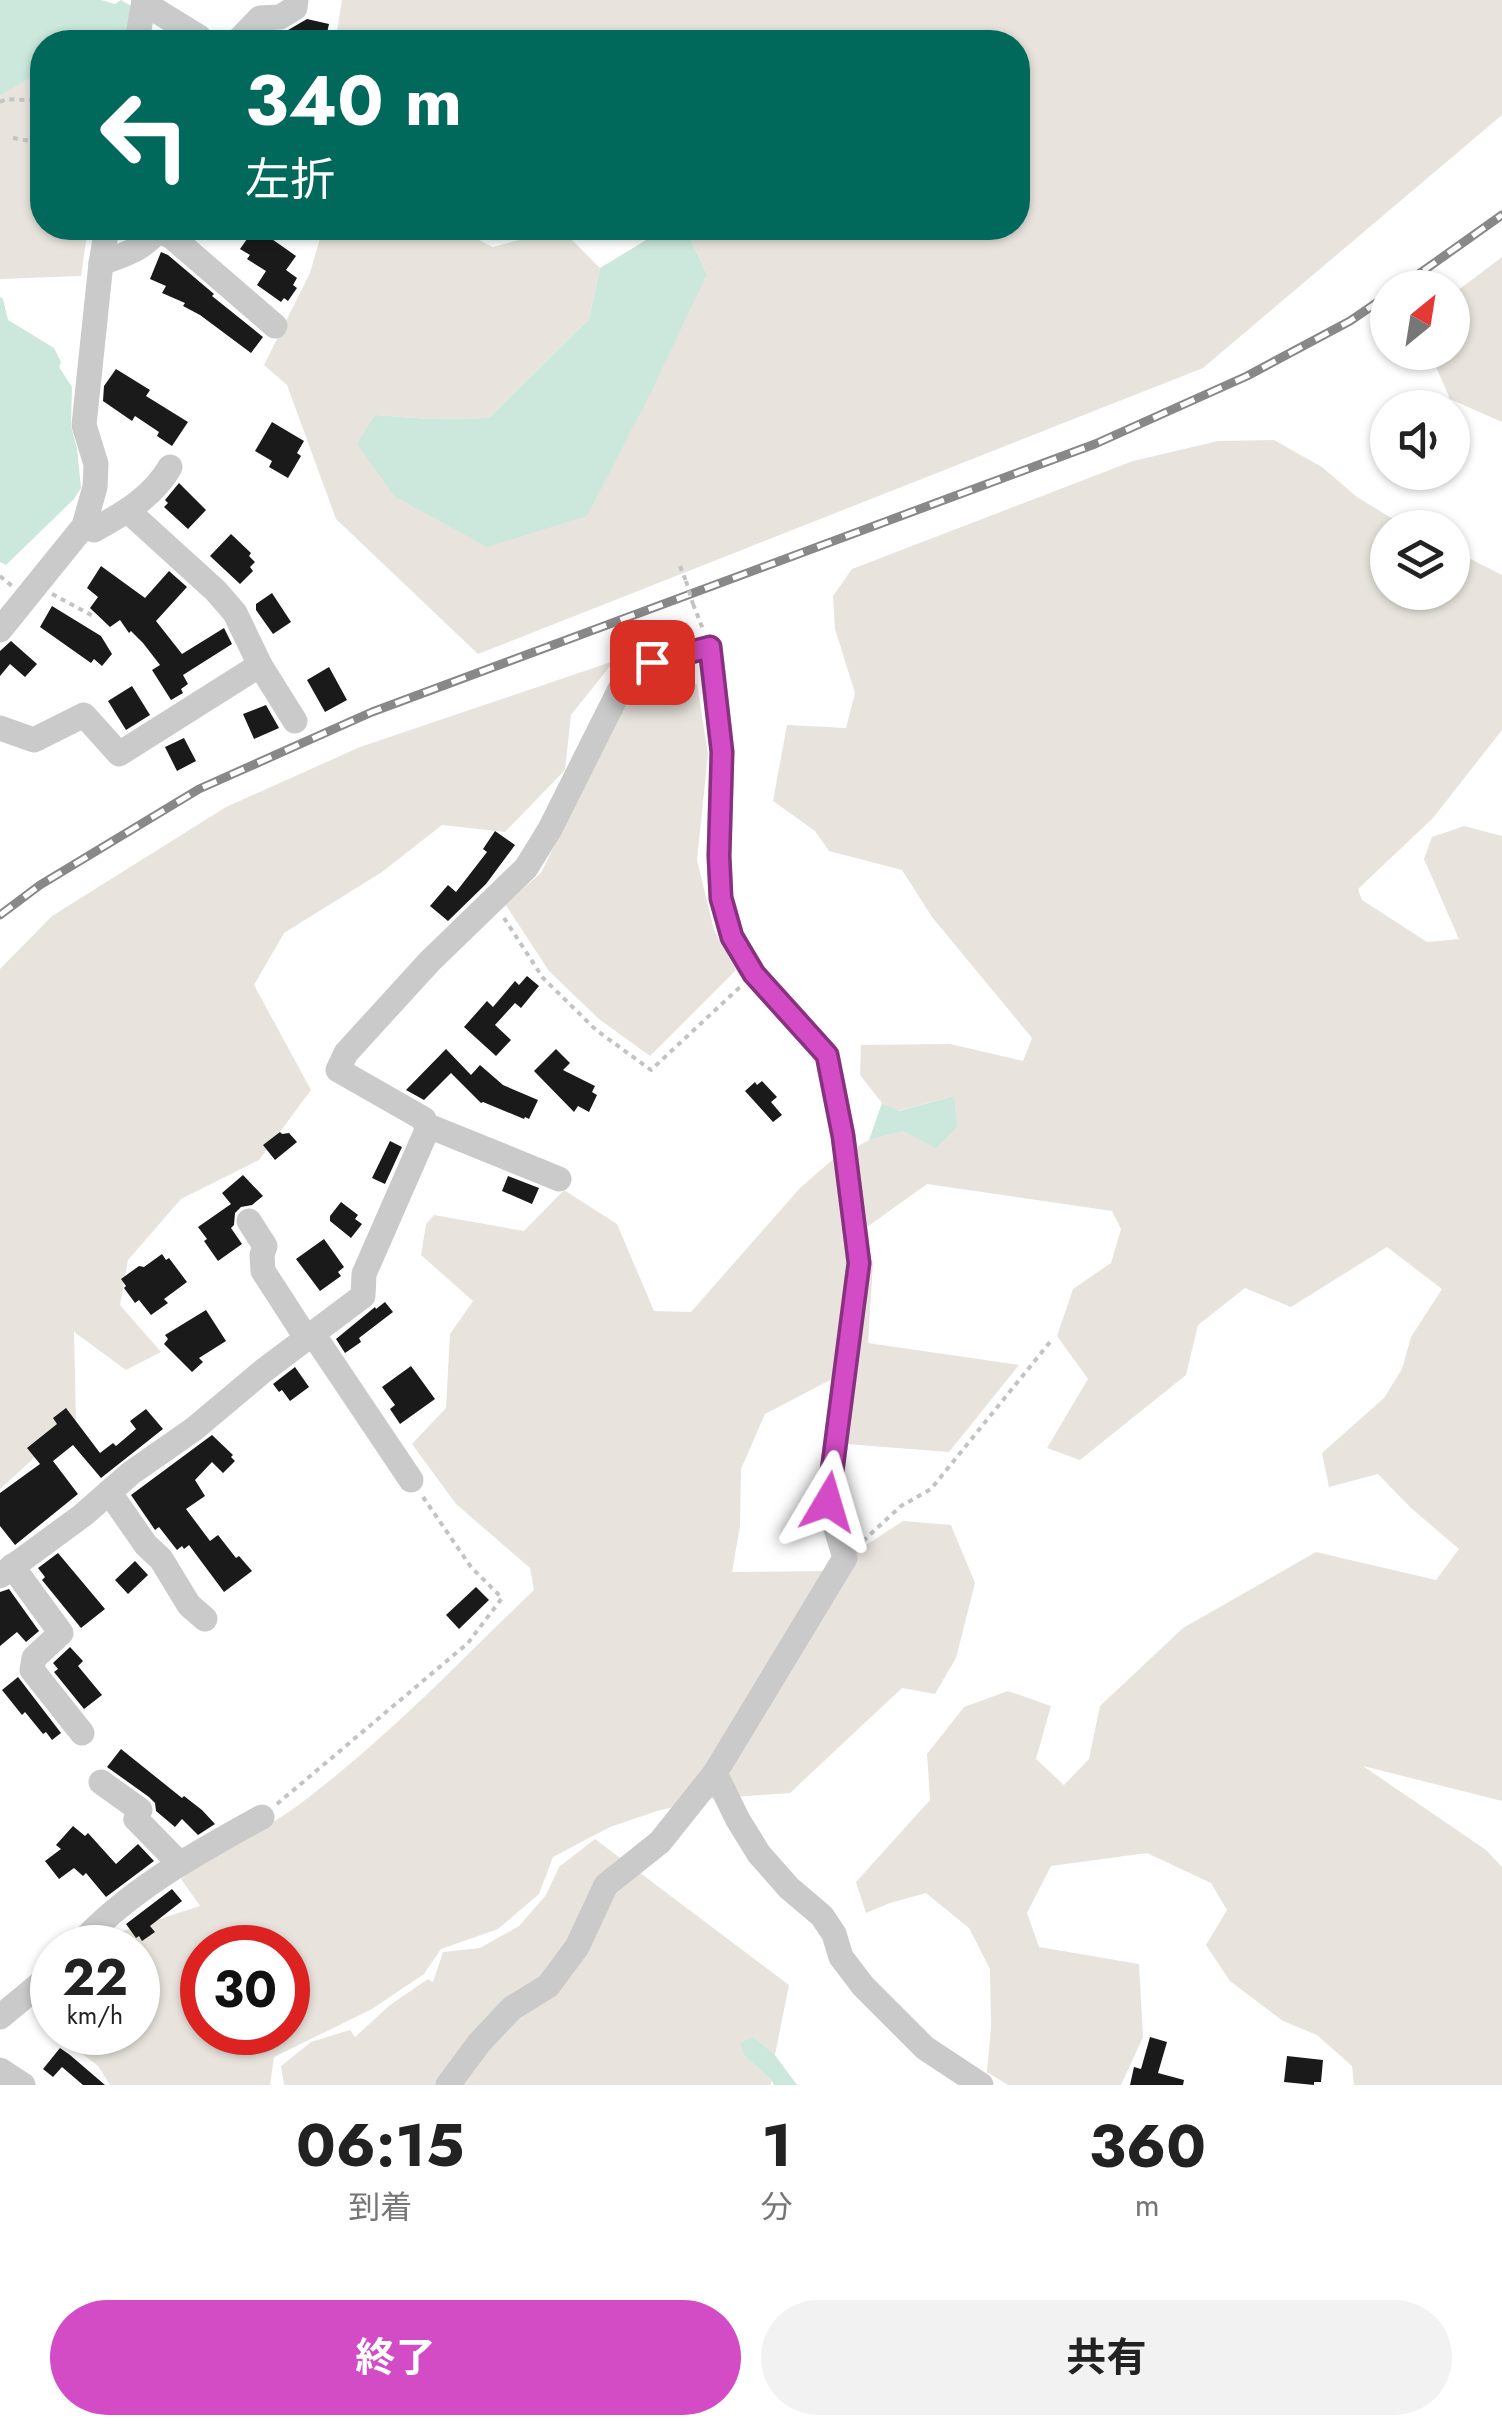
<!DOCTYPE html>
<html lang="ja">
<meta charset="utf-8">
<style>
:root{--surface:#fff;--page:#f2f2f2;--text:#222;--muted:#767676;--accent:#d34bc5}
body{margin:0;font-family:Jost,"Noto Sans JP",sans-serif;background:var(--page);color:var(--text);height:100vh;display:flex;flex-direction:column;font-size:38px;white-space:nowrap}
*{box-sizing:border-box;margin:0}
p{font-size:32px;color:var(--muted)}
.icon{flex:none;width:55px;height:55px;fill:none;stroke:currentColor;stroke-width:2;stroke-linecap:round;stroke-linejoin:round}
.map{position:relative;height:2085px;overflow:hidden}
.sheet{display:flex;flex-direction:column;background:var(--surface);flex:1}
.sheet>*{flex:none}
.hud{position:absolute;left:30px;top:30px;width:1000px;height:210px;border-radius:40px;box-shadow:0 2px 8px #0004;background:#00695c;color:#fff;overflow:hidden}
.needle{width:65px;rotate:30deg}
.buttons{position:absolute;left:1370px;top:270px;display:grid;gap:20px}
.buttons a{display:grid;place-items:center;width:100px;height:100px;border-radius:50%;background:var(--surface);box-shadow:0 2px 8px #0004;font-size:50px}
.speed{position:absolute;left:30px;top:1925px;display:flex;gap:20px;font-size:50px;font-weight:700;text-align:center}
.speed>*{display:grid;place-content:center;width:130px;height:130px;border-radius:50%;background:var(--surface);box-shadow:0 2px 8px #0004;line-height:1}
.speed small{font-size:25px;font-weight:400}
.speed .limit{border:15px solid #d22;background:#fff;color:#111}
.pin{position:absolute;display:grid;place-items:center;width:85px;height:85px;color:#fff;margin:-42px;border-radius:20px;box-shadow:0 5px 15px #0006}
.me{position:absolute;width:110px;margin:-55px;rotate:7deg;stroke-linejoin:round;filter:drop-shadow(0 0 8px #0008)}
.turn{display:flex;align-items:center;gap:35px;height:210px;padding:0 50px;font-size:45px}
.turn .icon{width:130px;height:130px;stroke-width:2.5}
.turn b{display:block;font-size:70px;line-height:85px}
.eta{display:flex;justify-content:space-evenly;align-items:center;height:170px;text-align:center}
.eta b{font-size:60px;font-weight:700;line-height:70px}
.action{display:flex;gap:20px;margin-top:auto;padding:20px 50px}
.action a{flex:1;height:115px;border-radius:60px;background:var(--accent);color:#fff;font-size:40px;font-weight:700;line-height:115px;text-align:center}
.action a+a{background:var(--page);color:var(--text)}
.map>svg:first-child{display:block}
.green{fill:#e8e4dd;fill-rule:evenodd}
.water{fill:#cce7dc}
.building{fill:#1a1a1a}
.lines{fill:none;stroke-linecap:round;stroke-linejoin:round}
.path{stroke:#c3c3c3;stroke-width:4;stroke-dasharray:5 5;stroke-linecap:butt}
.minor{stroke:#cacaca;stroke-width:25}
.rail-casing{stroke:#888;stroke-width:9}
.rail{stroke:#fff;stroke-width:5;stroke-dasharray:15;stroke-linecap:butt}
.path-bridge{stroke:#c3c3c3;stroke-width:4;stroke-dasharray:5 5;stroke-linecap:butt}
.route-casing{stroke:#893180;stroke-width:25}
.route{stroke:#d34bc5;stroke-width:18}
</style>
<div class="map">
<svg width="1502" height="2085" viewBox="0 0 1502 2085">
<rect width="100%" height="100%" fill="#fff"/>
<!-- green -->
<g class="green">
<polygon points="342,0 1502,0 1502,115 1203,368 478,654 336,519 287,385 264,365 310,273 323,228 455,228 493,247 561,229 600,268 589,319 489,418 430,419 375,415 394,496 707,274 685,228 1018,228 1018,42 352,42 337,31"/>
<polygon points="42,74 42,228 88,228 81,276 0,279 0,84"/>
<polygon points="1502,257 1502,422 1450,399 1430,353 1452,352 1453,294"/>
<path d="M1274 440 1322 467 1357 497 1406 527 1388 528V592H1452L1453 550 1502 575V730L1433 818 1358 889 1362 900 1427 942 1459 939 1424 859 1432 837 1464 826 1502 836V1801L1363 1766 1486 1850 1502 1867V2085H1354L1352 2066 1317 2035 1283 2021 1230 1981 1206 1945 1227 1910 1211 1883 1147 1853 1051 1866 1027 1913 1039 1947 1139 1964 1143 2037 1121 2085H1008L987 2072 991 2027 990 1969 969 1928 926 1893 890 1903 866 1913 856 1882 930 1800 927 1754 964 1707 1008 1691 1051 1706 1036 1759 1064 1785 1089 1759 1100 1706 1183 1628 1316 1552 1436 1580 1459 1549 1411 1508 1378 1474 1329 1487 1322 1453 1384 1398 1402 1369 1411 1337 1442 1289 1387 1247 1291 1307 1245 1288 1198 1325 1186 1375 1080 1460 1047 1448 1088 1379 1057 1336 1073 1289 1111 1263 1121 1229 1112 1211 927 1184 860 1232 873 1263 868 1343 1019 1365 949 1452 846 1444 834 1378 765 1414 741 1469 740 1526 732 1572 826 1571 903 1521 951 1525 975 1583 956 1658 935 1694 902 1688 790 1793 705 1799 657 1811 610 1827 553 1857 539 1894 498 1929 441 1949 424 1974 372 2009 274 2057 270 2085H110L98 2066 55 2033 138 2032V1948L73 1947 200 1906 181 1879C221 1848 269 1829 309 1797 390 1735 461 1660 534 1590L530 1568 456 1504 412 1444 446 1408 450 1334 473 1301 421 1255 426 1224 434 1215 524 1231 564 1190 617 1224 654 1311 691 1312 800 1188 831 1161 869 1140 902 1131 954 1096 898 1111 882 1103 860 1075 861 1045 950 1044 1023 1061 1032 1038 932 917 902 870 829 851 815 831 773 801 787 725 846 728 855 693 835 629 833 596 852 569 1133 461 1218 441ZM202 1948H288V2032H202Z"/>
<polygon points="614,661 571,715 565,770 505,832 442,825 382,872 284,933 254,985 311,1090 259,1160 181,1199 128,1260 120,1305 161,1352 126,1370 74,1332 76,1420 0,1489 0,969 52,916 226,807 360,747"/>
<polygon points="697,684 708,754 697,860 714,930 736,970 650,1056 599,1019 549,971 505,904 541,873 622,707"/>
<polygon points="595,1839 789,1985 775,2055 754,2037 745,2056 771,2080 771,2085 284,2085 281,2066 311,2042 350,2030 355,2037 390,2005 428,1979 433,1982 443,1952 480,1948 519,1926 546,1895 559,1867"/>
</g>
<!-- water -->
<g class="water">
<polygon points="0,0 101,0 115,4 121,0 136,9 131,42 42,42 42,71 0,95"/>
<polygon points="666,228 685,228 707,274 650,394 587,516 487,547 394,496 357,444 375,415 430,419 489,418 589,319 600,268"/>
<polygon points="0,297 3,299 8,320 54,348 61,362 59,367 72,387 71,426 77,448 81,488 74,499 6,565 0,562"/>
<polygon points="954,1096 957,1127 936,1148 903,1131 869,1140 882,1103 899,1111"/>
<polygon points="754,2037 775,2055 797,2085 774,2085 771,2080 745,2056 740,2043"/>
</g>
<!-- building -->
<g class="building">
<polygon points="307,19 329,24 325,42 297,42 282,39 283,33"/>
<polygon points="227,228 275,228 269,237 296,256 286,270 297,278 293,285 297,288 288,301 284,298 281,302 257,285 266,271 247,259 250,255 240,249 247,239"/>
<polygon points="161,252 168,255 214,294 212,296 263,337 251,353 200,315 183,306 185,303 162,293 166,286 150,279"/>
<polygon points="116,369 150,390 146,396 188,422 172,446 157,436 159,432 135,416 132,421 103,401 104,386"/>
<polygon points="272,422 304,441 297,453 301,456 288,478 269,467 272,461 255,451"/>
<polygon points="179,483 206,510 188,529 164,507 168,503 165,500"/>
<polygon points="231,534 251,553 249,556 255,562 250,567 253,571 240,584 210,556"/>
<polygon points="101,566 145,598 169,571 187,587 156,621 182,654 224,628 232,644 183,675 188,684 181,689 183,693 171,700 152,670 160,665 143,643 131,631 129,633 120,620 110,627 90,608 98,597 87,588"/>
<polygon points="272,593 291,622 273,634 256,610 256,604"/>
<polygon points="52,606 101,636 112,654 102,666 94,659 91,663 40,627"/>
<polygon points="11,641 37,664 25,677 10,664 0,676 0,651"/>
<polygon points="329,667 347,700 325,712 307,680"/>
<polygon points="132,686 150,715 126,730 108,701"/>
<polygon points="266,705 279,728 254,739 243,714"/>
<polygon points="184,738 196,761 177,771 165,747"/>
<polygon points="495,831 515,845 486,884 448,921 430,906 448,885 456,892 487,852 483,849"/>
<polygon points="527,976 539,986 521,1008 515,1003 495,1025 511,1040 496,1056 464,1027 487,1001 493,1007 515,981 519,985"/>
<polygon points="446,1049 471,1075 480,1065 503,1085 538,1100 529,1119 525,1117 524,1119 483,1102 481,1103 451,1073 424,1100 406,1090"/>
<polygon points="556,1049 570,1063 563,1070 595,1086 592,1092 597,1095 589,1112 578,1106 574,1112 534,1071"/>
<polygon points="762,1081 777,1097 771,1102 782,1115 773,1122 745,1091 755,1082 757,1085"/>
<polygon points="280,1132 282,1134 289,1133 297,1142 275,1160 263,1145"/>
<polygon points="390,1141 402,1147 385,1184 372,1178"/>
<polygon points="243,1175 263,1196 252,1205 241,1207 235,1213 234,1225 231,1228 242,1244 218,1261 204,1241 207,1239 198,1227 231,1204 222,1193"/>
<polygon points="508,1176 539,1188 532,1204 502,1191"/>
<polygon points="341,1202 358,1215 355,1219 362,1224 351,1238 330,1221 330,1216"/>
<polygon points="324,1239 344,1267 338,1272 341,1276 320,1291 296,1259"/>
<polygon points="162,1254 166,1260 169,1258 187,1282 164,1299 168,1303 151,1315 139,1300 135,1303 124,1288 126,1286 121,1279 139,1266 144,1267"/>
<polygon points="385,1302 393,1312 359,1338 361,1342 345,1353 336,1339 375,1307 376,1309"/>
<polygon points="206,1310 226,1341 199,1358 203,1362 192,1372 164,1344 168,1339 165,1335"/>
<polygon points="411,1366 435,1399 400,1424 390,1409 395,1405 382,1387"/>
<polygon points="295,1367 309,1387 290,1401 282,1390 279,1392 273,1384"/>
<polygon points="66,1408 100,1453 113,1443 116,1446 136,1429 130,1421 146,1409 163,1429 101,1478 73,1445 53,1461 78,1494 15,1545 0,1526 0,1493 40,1464 27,1448 57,1424 53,1418"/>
<polygon points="212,1435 233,1455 231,1457 235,1461 223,1473 212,1462 195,1480 205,1496 186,1509 210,1541 218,1535 236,1558 239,1556 252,1571 224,1592 189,1545 184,1549 182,1546 177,1550 159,1527 155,1530 131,1495"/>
<polygon points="58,1553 105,1609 81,1628 42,1580 45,1577 38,1568"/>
<polygon points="135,1561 148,1575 128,1594 115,1580"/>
<polygon points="476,1587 489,1600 459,1629 446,1615"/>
<polygon points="9,1589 39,1631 26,1642 17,1632 0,1646 0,1592"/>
<polygon points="70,1647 83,1661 78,1666 102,1695 84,1709 54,1672 58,1669 53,1663"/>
<polygon points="18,1677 61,1733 52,1740 46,1732 43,1734 25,1712 22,1715 2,1690"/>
<polygon points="121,1749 182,1798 184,1796 202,1810 215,1824 198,1835 182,1819 175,1827 156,1811 155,1803 149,1797 107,1767"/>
<polygon points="73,1826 85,1836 88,1833 116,1864 138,1844 154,1861 106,1897 86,1873 83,1876 74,1868 59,1879 45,1861 61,1849 56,1845"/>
<polygon points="172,1889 182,1901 150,1926 155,1932 142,1941 139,1936 136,1938 126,1924"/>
<polygon points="1150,2037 1167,2042 1158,2073 1184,2080 1183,2085 1130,2085 1134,2067 1141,2069"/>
<polygon points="60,2048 70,2055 105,2085 83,2085 62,2067 53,2077 43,2069"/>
<polygon points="1287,2056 1323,2060 1321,2082 1314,2082 1314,2085 1284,2082"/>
</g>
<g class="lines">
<!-- path -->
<g class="path">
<polyline points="0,102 7,99 42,101"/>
<polyline points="13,138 42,143"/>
<polyline points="680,566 686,581"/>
<polyline points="0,576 12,586"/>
<polyline points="52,594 95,617"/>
<polyline points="693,604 703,629"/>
<polyline points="504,918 543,978 596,1030 651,1070 740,987"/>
<polyline points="863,1541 901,1506 931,1489 1050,1342"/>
<polyline points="277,1804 468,1643 502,1598 471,1567 423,1497"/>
</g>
<!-- minor -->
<g class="minor">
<polyline points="144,3 199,37 204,42"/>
<polyline points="137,42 144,0"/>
<polyline points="237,42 260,18 280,17 295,8 296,0"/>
<polyline points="158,230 172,237 275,326"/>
<path d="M101 263C125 255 144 249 160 228"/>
<polyline points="128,511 216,591 235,613 260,665 295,721"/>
<path d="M84 526 94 530C123 514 153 497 170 467"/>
<polyline points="0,630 84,526 95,487 96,464 84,425 101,263 107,228"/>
<polyline points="0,728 34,740 84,715 119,754 260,665"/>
<polyline points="426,1125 559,1179"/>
<polyline points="249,1221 265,1246 262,1255 263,1271 307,1339"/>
<polyline points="313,1334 411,1480"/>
<polyline points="109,1492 146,1545 161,1559 189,1605 205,1619"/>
<polyline points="12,1566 61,1633 34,1658 32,1670 82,1733"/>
<polyline points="0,1576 83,1515 131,1473 194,1429 263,1371 363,1296 364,1274 427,1130 424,1119 338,1070 346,1053 430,961 526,868 550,829 625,679 652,663 710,647 722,752 719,855 721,898 732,937 754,974 827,1055 843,1136 859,1263 828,1502 845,1558 715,1773 660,1842 606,1885 577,1947 548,1986 512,2008 479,2043 448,2085"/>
<polyline points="715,1773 738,1820 759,1854 789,1888 822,1916 834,1934 841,1957 863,1986 925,2048 981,2085"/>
<polyline points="101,1782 140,1810 136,1819 180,1864"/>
<path d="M76 1948C128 1890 195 1854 262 1817"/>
<polyline points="0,2017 52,1974"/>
<polyline points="0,2070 23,2085"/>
</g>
<!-- rail casing -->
<g class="rail-casing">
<g id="rail">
<polyline points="1399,288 1502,215"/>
<polyline points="0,915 40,885 199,789 372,712 1095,444 1247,376 1350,321 1388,295"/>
</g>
</g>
<!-- rail -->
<use href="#rail" class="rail"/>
<!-- path-bridge -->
<polyline class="path-bridge" points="686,581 693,604"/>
</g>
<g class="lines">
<!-- route casing -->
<g class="route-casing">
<polyline id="route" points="652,662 710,647 722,752 719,856 721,898 732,937 754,974 827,1055 843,1136 859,1263 828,1502"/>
</g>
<!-- route -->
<use href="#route" class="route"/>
</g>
</svg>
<div class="buttons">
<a><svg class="needle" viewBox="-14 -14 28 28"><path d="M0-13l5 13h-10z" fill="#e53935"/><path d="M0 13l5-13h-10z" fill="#767676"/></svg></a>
<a><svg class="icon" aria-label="sound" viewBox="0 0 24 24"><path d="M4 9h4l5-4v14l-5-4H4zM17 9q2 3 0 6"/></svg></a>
<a><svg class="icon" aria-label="layers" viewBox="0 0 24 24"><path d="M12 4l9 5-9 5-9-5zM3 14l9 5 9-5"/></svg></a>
</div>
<div class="speed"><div>22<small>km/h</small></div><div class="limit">30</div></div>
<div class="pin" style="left:652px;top:662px;background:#d93025"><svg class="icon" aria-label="arrive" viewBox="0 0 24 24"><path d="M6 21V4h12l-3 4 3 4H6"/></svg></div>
<svg class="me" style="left:828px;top:1502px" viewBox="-20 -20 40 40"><path d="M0-17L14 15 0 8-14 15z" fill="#d34bc5" stroke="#fff" stroke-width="4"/></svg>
<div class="hud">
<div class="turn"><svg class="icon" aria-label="left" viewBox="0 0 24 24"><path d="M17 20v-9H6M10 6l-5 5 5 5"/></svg><div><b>340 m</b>左折</div></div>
</div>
</div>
<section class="sheet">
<div class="eta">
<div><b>06:15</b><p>到着</p></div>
<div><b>1</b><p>分</p></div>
<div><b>360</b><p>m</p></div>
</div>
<div class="action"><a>終了</a><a>共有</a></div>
</section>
